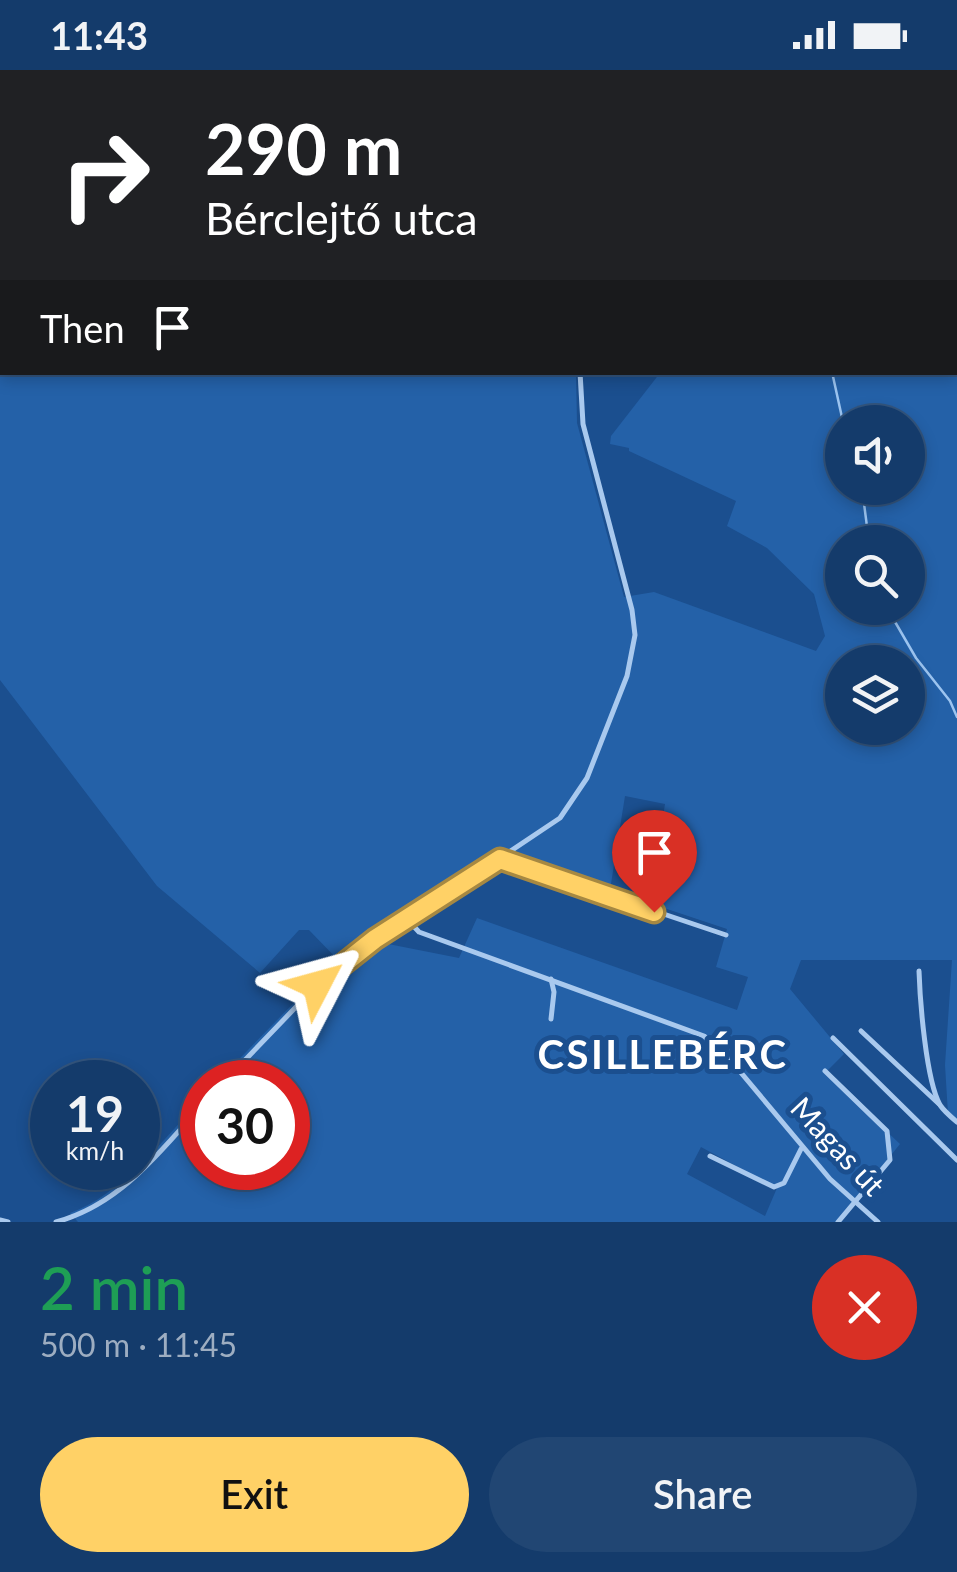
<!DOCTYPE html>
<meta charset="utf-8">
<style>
:root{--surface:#143b6b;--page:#214673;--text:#f1f3f6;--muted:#9dadc1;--line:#33557e;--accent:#ffd166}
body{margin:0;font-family:Lato,sans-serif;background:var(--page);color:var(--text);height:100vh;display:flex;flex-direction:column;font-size:38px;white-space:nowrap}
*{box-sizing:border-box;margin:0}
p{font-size:32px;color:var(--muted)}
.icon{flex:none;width:55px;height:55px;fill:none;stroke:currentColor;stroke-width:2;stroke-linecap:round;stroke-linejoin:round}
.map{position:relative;height:1152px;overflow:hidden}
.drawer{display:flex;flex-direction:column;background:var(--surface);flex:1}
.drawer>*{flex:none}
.banner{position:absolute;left:0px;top:0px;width:958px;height:305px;box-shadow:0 5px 15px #0003,0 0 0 2px var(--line);background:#202124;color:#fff;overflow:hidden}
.tools{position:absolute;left:825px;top:335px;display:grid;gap:20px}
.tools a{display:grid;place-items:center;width:100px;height:100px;border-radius:50%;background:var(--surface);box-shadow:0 5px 15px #0003,0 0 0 2px var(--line);font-size:50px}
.speed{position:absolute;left:30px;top:990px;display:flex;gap:20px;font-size:50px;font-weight:700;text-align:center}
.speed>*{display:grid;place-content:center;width:130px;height:130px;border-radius:50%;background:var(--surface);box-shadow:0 5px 15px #0003,0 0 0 2px var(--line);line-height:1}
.speed small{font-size:25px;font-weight:400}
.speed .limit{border:15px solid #d22;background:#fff;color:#111}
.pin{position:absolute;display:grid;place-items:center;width:85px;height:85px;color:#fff;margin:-102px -42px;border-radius:50% 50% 50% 0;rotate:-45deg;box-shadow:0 0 10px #0007}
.pin .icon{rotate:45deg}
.me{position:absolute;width:110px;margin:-55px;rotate:51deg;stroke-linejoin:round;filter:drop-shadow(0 0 8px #0008)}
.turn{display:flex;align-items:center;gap:35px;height:210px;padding:0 40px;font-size:45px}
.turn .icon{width:130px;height:130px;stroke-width:2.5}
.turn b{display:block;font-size:70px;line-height:85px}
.then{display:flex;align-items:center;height:95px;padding:0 40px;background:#0003;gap:20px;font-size:38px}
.round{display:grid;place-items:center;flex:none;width:105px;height:105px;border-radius:52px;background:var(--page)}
.overview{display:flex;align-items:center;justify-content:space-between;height:170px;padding:0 40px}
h1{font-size:60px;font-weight:600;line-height:75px;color:#1e9e55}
.button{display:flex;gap:20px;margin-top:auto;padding:20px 40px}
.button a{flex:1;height:115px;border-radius:60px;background:var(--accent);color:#111;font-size:40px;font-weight:600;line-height:115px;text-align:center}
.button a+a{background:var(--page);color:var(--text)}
.status{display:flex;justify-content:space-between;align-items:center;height:70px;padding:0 50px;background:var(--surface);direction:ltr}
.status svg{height:28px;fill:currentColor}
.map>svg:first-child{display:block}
.green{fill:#2461a8;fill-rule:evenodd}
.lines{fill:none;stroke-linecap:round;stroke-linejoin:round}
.stream{stroke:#9cc4f0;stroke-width:2.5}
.minor{stroke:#a9c9ee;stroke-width:5}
.rail-casing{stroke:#fff;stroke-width:6}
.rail{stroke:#1b4f8f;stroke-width:2.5;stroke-dasharray:8;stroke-linecap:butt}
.route-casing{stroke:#a68842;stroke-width:25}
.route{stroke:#ffd166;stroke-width:18}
.labels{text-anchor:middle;stroke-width:10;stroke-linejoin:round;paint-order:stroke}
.street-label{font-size:30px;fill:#fff;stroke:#1b4f8f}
.district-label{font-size:40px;font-weight:bold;letter-spacing:2.5px;fill:#fff;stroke:#1b4f8f}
</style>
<div class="status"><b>11:43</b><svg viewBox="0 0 49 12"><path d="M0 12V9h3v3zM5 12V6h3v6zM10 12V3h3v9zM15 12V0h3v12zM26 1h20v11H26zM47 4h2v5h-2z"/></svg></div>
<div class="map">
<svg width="957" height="1152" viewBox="0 0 957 1152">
<rect width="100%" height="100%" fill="#1b4f8f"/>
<!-- green -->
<path class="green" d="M0 0H300L2 2V302L576 303 577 353 624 527 654 522 816 581 825 566 814 524 767 478 727 456 736 431 629 381V378L610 374 611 366 660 303 955 302V47L957 49V1052L948 1044 945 995 952 890H801L790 919 844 984 825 1003 900 1074 837 1152H78L70 1143C120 1126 166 1067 202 1028V1098H288V1012H217L314 912 339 891 309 860H299L260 903 157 816 0 610ZM842 352H908V418H842ZM842 472H908V538H842ZM842 592H908V658H842ZM625 726 665 734 649 833 727 859 716 897 748 907 737 940 477 848 459 888 368 870 388 851H395L497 787 610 820ZM701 1077 777 1118 765 1146 687 1104Z"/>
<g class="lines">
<!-- stream -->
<g class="stream">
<polyline points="832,302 843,352"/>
<polyline points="862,418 869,472"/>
<polyline points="887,538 916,588 950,631 957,647"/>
</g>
<!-- minor -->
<g class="minor">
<polyline points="660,0 663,2"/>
<polyline points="752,0 766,2"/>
<polyline points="860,0 876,2"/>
<polyline points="633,2 634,0"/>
<polyline points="693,2 697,0"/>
<polyline points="921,2 947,2"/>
<polyline points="955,10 957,12"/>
<polyline points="500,789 726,865"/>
<polyline points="407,849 419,862 704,966 727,986 830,1109 878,1152"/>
<path d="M919 901C920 931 926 1010 940 1035 944 1041 951 1047 957 1052"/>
<polyline points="551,909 554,922 551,949"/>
<polyline points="861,961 939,1034"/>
<polyline points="833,968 957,1090"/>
<polyline points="825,1001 887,1061 890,1090 838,1152"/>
<polyline points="224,1012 317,915 346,891 560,748 587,708 627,606 635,565 632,540 583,354 580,302"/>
<polyline points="710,1086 774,1117 784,1113 801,1079"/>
<polyline points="0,1150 8,1152"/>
<path d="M56 1152C120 1135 160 1082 202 1035"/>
</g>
<!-- rail casing -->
<g class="rail-casing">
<g id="rail">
<polyline points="778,0 794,2"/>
<polyline points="303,2 305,0"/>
<polyline points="677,2 682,0"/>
<polyline points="955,44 957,45"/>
</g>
</g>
<!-- rail -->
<use href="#rail" class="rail"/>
</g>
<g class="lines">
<!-- route casing -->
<g class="route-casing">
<polyline id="route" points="317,915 375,869 500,789 654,842"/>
</g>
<!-- route -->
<use href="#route" class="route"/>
</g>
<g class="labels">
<!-- street labels -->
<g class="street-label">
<text transform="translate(837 1077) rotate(47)" y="10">Magas út</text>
</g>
<!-- district labels -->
<g class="district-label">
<text x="663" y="999">CSILLEBÉRC</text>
</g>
</g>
</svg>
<div class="tools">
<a><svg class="icon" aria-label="sound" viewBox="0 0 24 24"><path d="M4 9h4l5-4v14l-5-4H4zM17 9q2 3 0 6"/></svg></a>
<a><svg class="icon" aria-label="search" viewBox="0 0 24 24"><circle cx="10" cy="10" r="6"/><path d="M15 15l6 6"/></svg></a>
<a><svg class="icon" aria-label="layers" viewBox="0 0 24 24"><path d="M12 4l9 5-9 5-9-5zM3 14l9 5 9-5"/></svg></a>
</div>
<div class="speed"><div>19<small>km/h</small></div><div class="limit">30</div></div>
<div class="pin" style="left:654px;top:842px;background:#d93025"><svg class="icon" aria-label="arrive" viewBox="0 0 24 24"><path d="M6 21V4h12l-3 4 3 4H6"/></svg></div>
<svg class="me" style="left:317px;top:915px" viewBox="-20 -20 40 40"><path d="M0-17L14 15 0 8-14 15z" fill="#ffd166" stroke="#fff" stroke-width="4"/></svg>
<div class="banner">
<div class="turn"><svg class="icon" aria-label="right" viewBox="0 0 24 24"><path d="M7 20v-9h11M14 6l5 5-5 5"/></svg><div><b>290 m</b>Bérclejtő utca</div></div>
<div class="then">Then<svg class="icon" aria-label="arrive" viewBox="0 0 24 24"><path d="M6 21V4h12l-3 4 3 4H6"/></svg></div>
</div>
</div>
<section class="drawer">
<div class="overview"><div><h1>2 min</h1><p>500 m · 11:45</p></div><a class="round" style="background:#d93025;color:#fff"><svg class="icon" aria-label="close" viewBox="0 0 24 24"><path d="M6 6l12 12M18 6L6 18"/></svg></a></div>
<div class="button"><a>Exit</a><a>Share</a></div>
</section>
